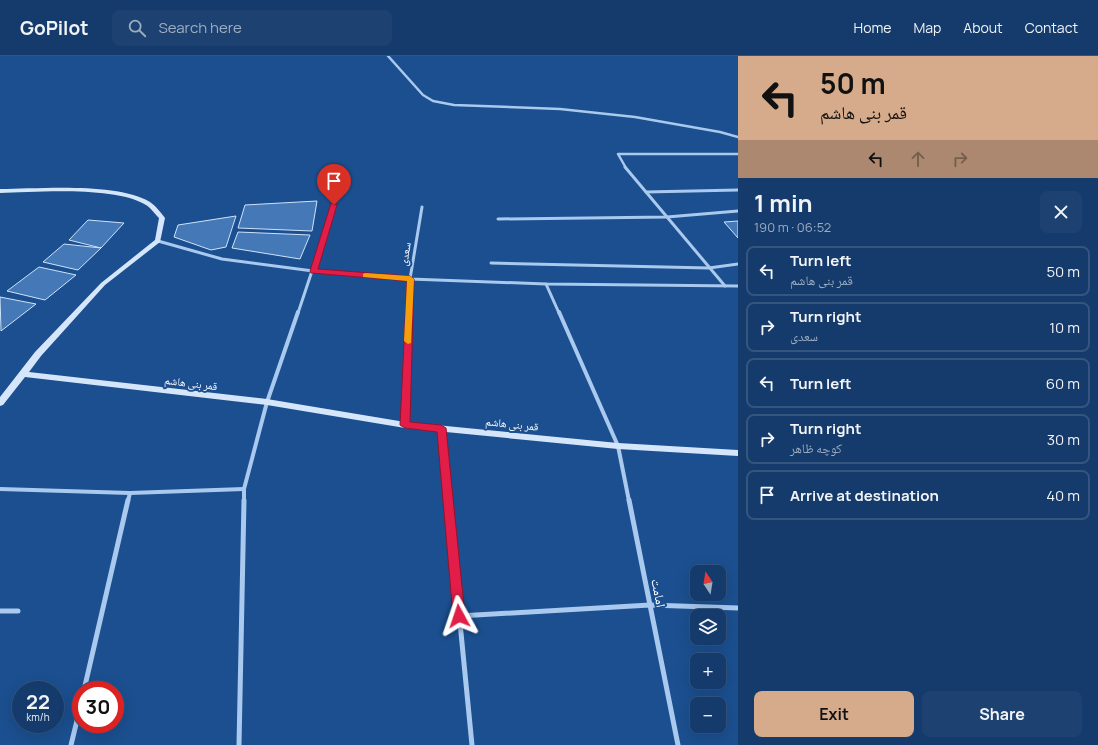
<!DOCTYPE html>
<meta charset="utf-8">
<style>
:root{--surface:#143b6b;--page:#1d4271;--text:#f1f3f6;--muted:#9dadc1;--line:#33557e;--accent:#d6ab8b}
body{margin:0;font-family:Manrope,"Noto Naskh Arabic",sans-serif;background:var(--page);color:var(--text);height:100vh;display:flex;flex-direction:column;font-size:15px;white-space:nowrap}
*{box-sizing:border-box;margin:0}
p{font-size:13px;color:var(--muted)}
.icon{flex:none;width:22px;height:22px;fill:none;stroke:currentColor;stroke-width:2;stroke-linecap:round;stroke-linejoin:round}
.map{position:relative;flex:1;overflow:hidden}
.sheet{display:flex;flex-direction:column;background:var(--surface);width:360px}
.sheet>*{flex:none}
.hud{background:#d6ab8b;color:#111;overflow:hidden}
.needle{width:26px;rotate:348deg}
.tools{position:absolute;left:690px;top:509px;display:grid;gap:8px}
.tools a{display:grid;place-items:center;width:36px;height:36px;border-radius:8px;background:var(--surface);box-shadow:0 4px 16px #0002,0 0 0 1px var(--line);font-size:20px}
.speed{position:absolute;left:12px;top:625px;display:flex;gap:8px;font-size:20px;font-weight:700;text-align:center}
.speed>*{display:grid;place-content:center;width:52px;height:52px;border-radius:50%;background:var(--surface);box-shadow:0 4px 16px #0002,0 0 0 1px var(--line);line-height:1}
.speed small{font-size:10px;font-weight:400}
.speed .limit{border:6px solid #d22;background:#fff;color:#111}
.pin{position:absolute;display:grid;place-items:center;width:34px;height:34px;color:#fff;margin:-41px -17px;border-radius:50% 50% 50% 0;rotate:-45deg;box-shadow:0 0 4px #0007}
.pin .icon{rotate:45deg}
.me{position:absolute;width:44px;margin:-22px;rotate:355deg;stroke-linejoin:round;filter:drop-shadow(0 0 3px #0008)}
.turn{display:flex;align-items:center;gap:14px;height:84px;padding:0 16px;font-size:18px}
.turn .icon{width:52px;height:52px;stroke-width:2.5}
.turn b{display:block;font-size:28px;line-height:34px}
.lanes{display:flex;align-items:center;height:38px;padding:0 16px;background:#0003;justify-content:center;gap:20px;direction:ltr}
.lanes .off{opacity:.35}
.round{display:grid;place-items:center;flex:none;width:42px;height:42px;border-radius:8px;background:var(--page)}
.summary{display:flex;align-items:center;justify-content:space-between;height:68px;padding:0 16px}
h1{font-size:24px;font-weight:700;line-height:30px}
.cta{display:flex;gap:8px;margin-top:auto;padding:8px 16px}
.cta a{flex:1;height:46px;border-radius:8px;background:var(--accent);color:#111;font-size:16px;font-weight:700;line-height:46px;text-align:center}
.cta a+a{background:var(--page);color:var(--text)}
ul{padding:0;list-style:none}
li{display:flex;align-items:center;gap:12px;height:50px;margin:0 8px 6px;padding:0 8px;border:2px solid var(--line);border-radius:8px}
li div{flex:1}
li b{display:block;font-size:15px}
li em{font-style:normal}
header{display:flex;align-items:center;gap:24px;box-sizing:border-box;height:56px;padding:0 20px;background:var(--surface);border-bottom:1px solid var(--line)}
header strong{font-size:19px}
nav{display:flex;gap:22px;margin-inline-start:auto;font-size:14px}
.search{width:280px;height:36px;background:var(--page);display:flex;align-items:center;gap:10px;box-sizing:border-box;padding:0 14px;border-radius:8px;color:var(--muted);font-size:15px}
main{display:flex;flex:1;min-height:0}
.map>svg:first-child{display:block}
.building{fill:#4478b7;stroke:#cfe3fa}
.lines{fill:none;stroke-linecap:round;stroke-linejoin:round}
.street-far3{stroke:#a9c9ee;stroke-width:2.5}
.street-far2{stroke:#a9c9ee;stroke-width:3}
.street-far1{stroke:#a9c9ee;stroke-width:4}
.street{stroke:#a9c9ee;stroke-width:5}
.secondary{fill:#d6e6fa;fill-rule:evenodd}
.route{fill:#e11d48;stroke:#92132f}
.slow{fill:#f59e0b}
.labels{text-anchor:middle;stroke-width:4;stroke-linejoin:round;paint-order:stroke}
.street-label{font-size:11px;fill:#fff;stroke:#1b4f8f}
.near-street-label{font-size:13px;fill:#fff;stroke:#1b4f8f}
</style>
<header>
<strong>GoPilot</strong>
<div class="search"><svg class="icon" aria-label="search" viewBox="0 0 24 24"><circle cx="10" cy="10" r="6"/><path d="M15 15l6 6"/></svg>Search here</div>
<nav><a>Home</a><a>Map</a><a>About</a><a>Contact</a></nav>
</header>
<main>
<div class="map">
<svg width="738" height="689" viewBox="0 0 738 689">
<rect width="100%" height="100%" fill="#1b4f8f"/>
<!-- building -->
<g class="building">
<polygon points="317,145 312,175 238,172 245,149"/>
<polygon points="236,160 226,191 211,194 174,181 178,169"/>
<polygon points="88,164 124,167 101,192 69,184"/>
<polygon points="738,165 738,182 724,166"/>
<polygon points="238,176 310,179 300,203 232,192"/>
<polygon points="64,188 101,192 78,214 43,206"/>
<polygon points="39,211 76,219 45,244 7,235"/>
<polygon points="0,241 36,248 1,275"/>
</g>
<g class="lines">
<!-- street-far3 -->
<g class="street-far3">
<polyline points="388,0 423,39 433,45 454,49 560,53 635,61 720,76 738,81"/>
<polyline points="626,112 618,98 738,98"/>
</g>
<!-- street-far2 -->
<g class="street-far2">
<polyline points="625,111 725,230"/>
<polyline points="646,136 738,134"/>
<polyline points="498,163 667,161 738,155"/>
<polyline points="158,185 222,203 313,215 410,223 546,228 738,230"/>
<polyline points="491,207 709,212 738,208"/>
<polyline points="546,228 559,257"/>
<polyline points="298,257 334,149"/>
<polyline points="409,257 410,223 422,151"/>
</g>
<!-- street-far1 -->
<g class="street-far1">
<polyline points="559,256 618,390 629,445"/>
<polyline points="405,369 409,256"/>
<polyline points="441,373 448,445"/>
<polyline points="0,433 130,437 244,433"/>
<polyline points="128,445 130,437"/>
<polyline points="244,445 244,433 267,346 298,256"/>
</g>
<!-- street -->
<g class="street">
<polyline points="448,444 472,689"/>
<polyline points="629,444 678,689"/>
<polyline points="0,555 18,555"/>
<polyline points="459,560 650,549 738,552"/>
<polyline points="84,634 128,444"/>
<polyline points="71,689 81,648"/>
<polyline points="239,689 244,444"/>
</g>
<!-- secondary -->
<path class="secondary" d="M0 133C40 133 116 126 150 146 156 150 161 157 165 162L160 186 105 229 41 300 29 316 267 343 405 366 618 387 738 394V400L618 393 405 372 267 349 25 321 3 349 0 350V341L35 296 101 227 155 184 159 162C155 158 151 152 146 149 115 130 37 136 0 137Z"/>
</g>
<!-- route -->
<polygon class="route" points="331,147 337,149 318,213 410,220 414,223 410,366 441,369 446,372 465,560 463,564 459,566 455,564 453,560 437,376 405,372 400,369 407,225 311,217 310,215"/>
<!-- slow -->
<polygon class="slow" points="365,217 410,220 414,223 411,287 408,288 404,285 407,225 363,221 363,218"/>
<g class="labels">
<!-- street labels -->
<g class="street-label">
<text transform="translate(405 198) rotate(-81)" y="4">سعدی</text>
<text transform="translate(191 327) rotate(7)" y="4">قمر بنی هاشم</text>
<text transform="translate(512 368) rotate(6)" y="4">قمر بنی هاشم</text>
</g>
<!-- near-street labels -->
<g class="near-street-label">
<text transform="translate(659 537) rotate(79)" y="5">امامت</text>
</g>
</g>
</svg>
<div class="tools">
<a><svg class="needle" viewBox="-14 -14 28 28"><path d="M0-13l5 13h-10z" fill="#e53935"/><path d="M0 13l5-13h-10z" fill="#9dadc1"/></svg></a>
<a><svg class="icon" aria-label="layers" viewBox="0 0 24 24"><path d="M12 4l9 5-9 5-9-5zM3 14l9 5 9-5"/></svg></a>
<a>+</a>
<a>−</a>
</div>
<div class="speed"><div>22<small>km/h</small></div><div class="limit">30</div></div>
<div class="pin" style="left:334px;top:149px;background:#d93025"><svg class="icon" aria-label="arrive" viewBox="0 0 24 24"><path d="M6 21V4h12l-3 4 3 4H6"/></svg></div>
<svg class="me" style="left:459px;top:560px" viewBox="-20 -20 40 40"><path d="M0-17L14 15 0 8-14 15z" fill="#e11d48" stroke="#fff" stroke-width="4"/></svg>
</div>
<section class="sheet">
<div class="hud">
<div class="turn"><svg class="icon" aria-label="left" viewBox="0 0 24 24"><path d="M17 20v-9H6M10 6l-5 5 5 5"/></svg><div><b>50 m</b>قمر بنی هاشم</div></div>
<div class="lanes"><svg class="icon" aria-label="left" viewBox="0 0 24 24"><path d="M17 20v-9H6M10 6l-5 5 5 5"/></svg><svg class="icon off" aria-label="ahead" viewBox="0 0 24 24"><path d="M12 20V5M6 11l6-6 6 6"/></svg><svg class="icon off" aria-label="right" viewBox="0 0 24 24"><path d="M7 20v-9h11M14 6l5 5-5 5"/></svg></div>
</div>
<div class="summary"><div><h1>1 min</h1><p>190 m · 06:52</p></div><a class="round"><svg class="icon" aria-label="close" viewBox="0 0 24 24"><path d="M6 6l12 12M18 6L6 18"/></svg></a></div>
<ul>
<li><svg class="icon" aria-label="left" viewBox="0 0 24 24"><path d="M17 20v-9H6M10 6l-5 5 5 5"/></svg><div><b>Turn left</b><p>قمر بنی هاشم</p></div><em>50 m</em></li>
<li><svg class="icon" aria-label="right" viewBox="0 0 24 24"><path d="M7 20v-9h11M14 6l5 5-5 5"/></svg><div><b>Turn right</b><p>سعدی</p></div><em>10 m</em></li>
<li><svg class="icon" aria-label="left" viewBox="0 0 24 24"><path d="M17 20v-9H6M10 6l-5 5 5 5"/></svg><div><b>Turn left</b></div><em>60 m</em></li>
<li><svg class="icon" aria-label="right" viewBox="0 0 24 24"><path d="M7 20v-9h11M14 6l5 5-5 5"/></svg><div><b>Turn right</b><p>کوچه ظاهر</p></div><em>30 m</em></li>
<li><svg class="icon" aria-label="arrive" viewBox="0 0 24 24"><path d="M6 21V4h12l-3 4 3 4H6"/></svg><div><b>Arrive at destination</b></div><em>40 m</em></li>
</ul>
<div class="cta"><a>Exit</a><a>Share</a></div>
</section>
</main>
